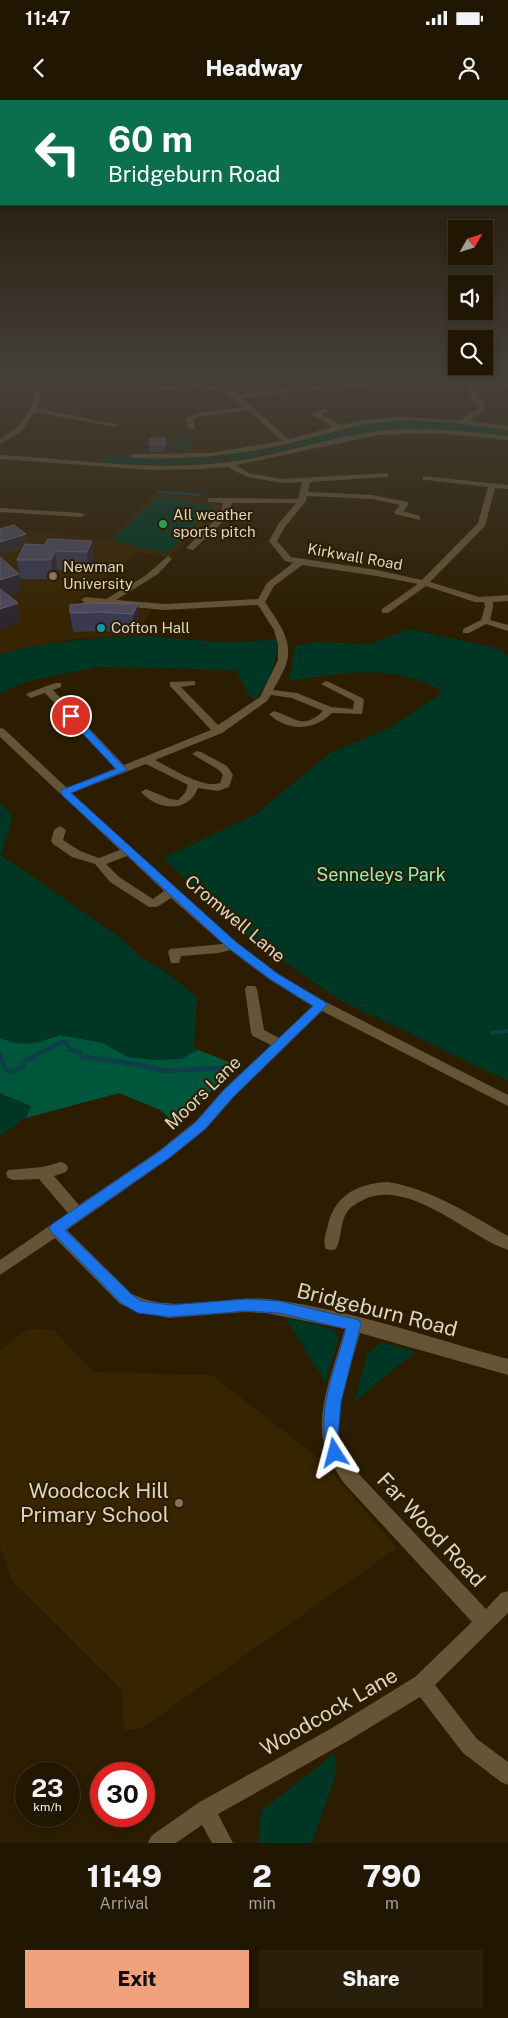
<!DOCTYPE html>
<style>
:root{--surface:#211601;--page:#291f0b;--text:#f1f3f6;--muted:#a29f99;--line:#3e3523;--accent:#f1a17c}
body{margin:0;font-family:"Public Sans",sans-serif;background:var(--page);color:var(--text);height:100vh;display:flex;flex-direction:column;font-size:19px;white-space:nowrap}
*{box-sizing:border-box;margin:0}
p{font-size:16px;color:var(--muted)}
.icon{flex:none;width:28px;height:28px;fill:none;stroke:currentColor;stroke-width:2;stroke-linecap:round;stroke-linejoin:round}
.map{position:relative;height:1743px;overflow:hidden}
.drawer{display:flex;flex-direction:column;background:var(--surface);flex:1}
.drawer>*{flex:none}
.top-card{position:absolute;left:0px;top:0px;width:509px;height:105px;box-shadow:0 2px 8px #0003,0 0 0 1px var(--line);background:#0b6e4f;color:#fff;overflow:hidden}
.needle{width:32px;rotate:51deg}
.fabs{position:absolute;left:448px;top:120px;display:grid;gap:10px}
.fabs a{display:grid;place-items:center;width:45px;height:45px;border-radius:0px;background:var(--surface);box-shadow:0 2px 8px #0003,0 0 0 1px var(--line);font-size:25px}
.speed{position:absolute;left:15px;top:1662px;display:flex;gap:10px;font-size:25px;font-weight:700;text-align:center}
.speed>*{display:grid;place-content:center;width:65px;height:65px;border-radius:50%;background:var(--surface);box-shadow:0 2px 8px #0003,0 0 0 1px var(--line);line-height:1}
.speed small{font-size:12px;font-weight:400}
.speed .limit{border:8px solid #d22;background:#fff;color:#111}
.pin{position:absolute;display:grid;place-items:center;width:42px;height:42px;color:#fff;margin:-21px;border:2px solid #fff;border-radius:50%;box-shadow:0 1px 5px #0007}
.me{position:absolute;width:55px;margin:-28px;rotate:351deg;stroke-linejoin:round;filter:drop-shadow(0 0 4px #0008)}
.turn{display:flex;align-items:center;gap:18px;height:105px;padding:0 25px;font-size:22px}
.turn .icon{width:65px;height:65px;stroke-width:2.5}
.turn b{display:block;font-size:35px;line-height:42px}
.eta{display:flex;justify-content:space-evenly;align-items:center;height:85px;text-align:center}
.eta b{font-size:30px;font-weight:800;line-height:35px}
.cta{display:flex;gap:10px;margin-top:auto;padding:10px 25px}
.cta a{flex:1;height:58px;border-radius:0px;background:var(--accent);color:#111;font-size:20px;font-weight:800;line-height:58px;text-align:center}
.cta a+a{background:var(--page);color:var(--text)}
.status{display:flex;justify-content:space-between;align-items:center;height:35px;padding:0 25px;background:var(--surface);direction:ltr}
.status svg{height:14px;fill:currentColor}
header{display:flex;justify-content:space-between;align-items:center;height:65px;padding:0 25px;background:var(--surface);font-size:22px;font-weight:800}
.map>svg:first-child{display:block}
.built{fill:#372400}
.green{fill:#003724}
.forest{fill:#00563b}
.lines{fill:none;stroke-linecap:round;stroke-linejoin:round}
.stream-far2{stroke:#103d4a;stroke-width:2.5}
.stream-far1{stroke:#103d4a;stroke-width:4}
.stream{stroke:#103d4a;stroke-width:4.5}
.minor{fill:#655436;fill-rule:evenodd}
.wall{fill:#393951}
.shaded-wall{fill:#2d272c}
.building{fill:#4b495d;stroke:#625f6d}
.route{fill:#1a73e8;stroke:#114b97}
.leisure-dot{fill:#2e9e5b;stroke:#2c1d01;stroke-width:2}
.education-dot{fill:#8d6e63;stroke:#2c1d01;stroke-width:2}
.culture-dot{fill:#0f9aa8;stroke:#2c1d01;stroke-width:2}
.labels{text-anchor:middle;stroke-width:4;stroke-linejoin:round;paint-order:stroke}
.far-poi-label{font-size:15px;fill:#ddd4c3;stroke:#2c1d01;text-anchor:start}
.far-street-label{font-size:15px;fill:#ddd4c3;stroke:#2c1d01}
.park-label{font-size:18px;fill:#89f0c2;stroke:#2c1d01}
.street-label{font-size:18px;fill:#ddd4c3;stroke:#2c1d01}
.near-street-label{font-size:21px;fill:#ddd4c3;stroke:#2c1d01}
.near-poi-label{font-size:21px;fill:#ddd4c3;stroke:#2c1d01;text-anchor:end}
</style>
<div class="status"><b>11:47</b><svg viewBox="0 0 49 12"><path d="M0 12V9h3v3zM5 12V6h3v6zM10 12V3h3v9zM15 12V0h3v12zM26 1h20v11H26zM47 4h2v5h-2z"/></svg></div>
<header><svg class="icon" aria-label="back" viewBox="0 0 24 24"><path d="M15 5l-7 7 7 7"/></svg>Headway<svg class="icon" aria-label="person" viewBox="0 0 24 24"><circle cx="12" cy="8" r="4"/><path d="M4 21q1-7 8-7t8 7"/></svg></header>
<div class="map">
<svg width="508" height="1743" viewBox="0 0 508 1743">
<rect width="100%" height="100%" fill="#2c1d01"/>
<!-- built -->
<g class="built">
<polygon points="157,394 211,398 222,407 172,455 166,457 139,452 81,495 74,505 152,510 136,536 78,538 34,546 0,554 0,426 108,441"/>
<polygon points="28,1229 54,1230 93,1272 212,1275 321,1360 397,1448 142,1628 124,1630 121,1589 12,1481 0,1446 0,1250"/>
</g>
<!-- green -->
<g class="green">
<polygon points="423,320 508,329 508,337 450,330 398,329 395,321"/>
<path d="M393 321 396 329 362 333 230 362 226 355C282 345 336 326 393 321Z"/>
<polygon points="175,336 188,336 197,347 176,349 176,345 169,344"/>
<polygon points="102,356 162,358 163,365 100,362"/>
<polygon points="221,357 224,362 164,365 164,359"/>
<polygon points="160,396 214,407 167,453 111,440"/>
<path d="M409 529 497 548 508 556V981L338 899 238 830 163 758 256 714 330 653 389 628 443 592C392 562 345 573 289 581L295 546 316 542 370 544Z"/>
<path d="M154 536C197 541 233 544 277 539 279 559 268 586 255 600L247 592 236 570 98 567 32 580 0 593V554C55 540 97 537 154 536Z"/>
<polygon points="0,703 11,714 11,724 1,755 121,838 140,857 163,870 197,897 194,946 198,950 181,959 154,960 128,957 103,943 60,935 39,943 17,945 0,938"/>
<polygon points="0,993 31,1006 26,1018 0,1036"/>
<polygon points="285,1217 335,1230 338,1239 326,1283"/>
<polygon points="382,1242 415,1252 354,1302 367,1254"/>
<polygon points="335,1653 336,1674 312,1743 258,1743 261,1711"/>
</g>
<!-- forest -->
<path class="forest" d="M60 935 103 943 128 957 154 960 181 959 198 950 237 965 193 1010 175 1023 160 1010 119 993 26 1018 31 1006 0 993V938C25 948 35 944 60 935Z"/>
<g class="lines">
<!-- stream-far2 -->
<polyline class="stream-far2" points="158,392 201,395"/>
<!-- stream-far1 -->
<g class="stream-far1">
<polyline points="492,933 508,931"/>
<polyline points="0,954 1,958"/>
<polyline points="30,958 62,942 67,943 69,949 79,952 82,957 93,958"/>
</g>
<!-- stream -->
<g class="stream">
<polyline points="1,957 5,969 11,972 22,968 27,959 35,957"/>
<polyline points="83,957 136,964 165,971 225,968"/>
</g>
<!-- minor -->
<g class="minor">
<path d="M33 279H39L41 296 37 308 119 325 115 327 35 312 21 332 0 344V339C16 331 32 314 34 295 34 290 33 284 33 279Z"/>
<path d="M465 279H482L508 283V287L472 281C473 293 483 299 486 310L469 321 508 326V330C467 325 425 318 383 322 349 325 320 337 287 344 236 356 185 360 132 358L128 356 132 354 210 353 282 341 248 310 198 317 193 320 195 329H189L185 319 196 313 244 307C219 284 196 287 164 290 156 291 148 292 141 291V289L143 288 201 284 226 288 239 295 306 286 373 283 376 285 373 287 306 290 243 298 288 339 333 327 311 314 324 309 328 311 321 314 340 325 364 320 400 317 460 320 478 309 466 289Z"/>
<path d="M398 329C435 328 471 332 508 336V340L434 333 379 335 236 365 249 373 282 379 388 373V377H385L310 382 308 392 372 395 408 402 409 404 403 411 420 416V420L395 414 394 412 400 405 372 399 307 396 306 401 285 427 277 441 291 457 377 470 422 480 478 423 488 387 426 380H423V376L508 385V389L495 388 485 426 430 482 479 497 508 495V501L493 502V507L490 520 508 525V531L486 524 469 533H463V529L481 520 485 507 484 502H475L426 486 388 513H382V509L418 484 377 476 302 465 274 486 265 502C276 519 293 539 287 561 285 570 278 581 273 590L297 593 331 607 353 609 354 601 321 584 326 581 329 582 362 598 364 600 362 614 332 613C314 631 288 632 269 614L274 611C295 617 302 631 323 611L292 598 271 595 267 601 222 633 155 660C171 668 203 689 220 683L223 675 219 670 192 654 197 651 201 652 227 666 233 675 229 687 218 691 198 688C188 714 157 710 141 692L146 689 170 699 178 700 185 693 188 685 146 664 72 693 176 789 236 842 278 874 326 902 508 995V1006L322 911 234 997 206 1029 170 1058 67 1130 132 1194C177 1216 227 1193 275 1200 354 1211 431 1238 508 1259V1275L360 1233C352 1264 332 1312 340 1343 343 1353 350 1361 355 1370L486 1509 501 1493 508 1491V1513L435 1585 477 1639 508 1662V1685L501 1682 463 1653 420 1597 346 1642 218 1714 233 1743H212L202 1725 176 1743H148L151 1736 198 1703 332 1628 415 1577 472 1522 343 1382C336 1370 327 1358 324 1344 315 1311 336 1261 345 1229L266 1213 245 1212 169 1218 139 1212 120 1204 55 1138 0 1175V1160L68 1113 39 1079 13 1080 8 1078 6 1074 8 1070 43 1067 61 1062 66 1064 68 1068 66 1072 54 1076 79 1105 160 1050 196 1021 224 989 271 945 253 936 251 933 245 889 247 886H255L257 889 264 930 279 938 312 906 270 880 230 850 219 853 181 856 179 863H171L168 852 170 849 223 844 171 798 157 807H149L110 782 95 764 72 757 53 744 51 741 54 730 60 726 66 730 63 740 80 751 99 758 120 750 0 637V628L4 629 67 688 116 668 45 593 31 598 26 595 28 593 55 583H61V587L53 590 124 665 211 630 170 586V582L195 581V585L181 587 218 625 260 597 278 560V544L274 530 258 505 165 510 85 503 81 500 85 497 106 499 145 476 168 456 172 459 158 474 116 500 165 504 258 499 267 483 293 463 285 461 269 441 279 423 296 403H232L227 418 193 450 186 448 220 415 223 403 208 402V398L298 399 302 382 282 383 247 377 228 367 201 369 151 370 0 359V355C73 359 146 371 219 363 280 357 337 333 398 329ZM127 756 164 791 153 799 119 777 106 764Z"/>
<polygon points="0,408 81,413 85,415 81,417 0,412"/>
<path d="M387 1082C430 1088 471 1115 508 1136V1150C467 1136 411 1079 365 1099 359 1102 351 1106 347 1112 340 1122 342 1137 336 1149L331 1150 326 1149C323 1142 325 1136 327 1129 333 1097 355 1084 387 1082Z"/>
</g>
</g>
<!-- wall -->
<g class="wall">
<polygon points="165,338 165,352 150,352 149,345"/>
<polygon points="0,429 26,434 28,444 44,445 92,441 94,460 89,472 57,470 53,479 20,479 17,460 23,448 0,455"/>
<polygon points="138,504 139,524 134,534 102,531 73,532 70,513"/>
</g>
<!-- shaded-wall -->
<g class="shaded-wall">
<polygon points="26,434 28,446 0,455 0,442"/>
<polygon points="92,441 94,460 89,472 87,452"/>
<polygon points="55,451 57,470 53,479 51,460"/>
<polygon points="19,474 21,493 0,500 0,480"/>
<polygon points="18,503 21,523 0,530 0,509"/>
<polygon points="138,504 139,524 134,534 133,514"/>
</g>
<!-- building -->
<g class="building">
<polygon points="150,338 165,338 165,345 149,345"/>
<polygon points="14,425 26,434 0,442 0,429"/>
<polygon points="48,439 92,441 87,452 55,451 51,460 17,460 25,444 44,445"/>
<polygon points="0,457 19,474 0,480"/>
<polygon points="0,489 18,503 0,509"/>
<polygon points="88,503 138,504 133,514 100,512 70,513 70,505"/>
</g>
<!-- sky -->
<linearGradient id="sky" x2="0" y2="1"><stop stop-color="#181001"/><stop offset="0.53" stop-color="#454038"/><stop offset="1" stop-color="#454038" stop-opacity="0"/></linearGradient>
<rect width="508" height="523" fill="url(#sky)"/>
<!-- route -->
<path class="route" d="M71 613 74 614 127 670 71 693 236 842 278 874 325 902 327 905 233 997 205 1029 169 1058 65 1130 131 1194 141 1201 170 1205 247 1199 279 1201 359 1220 361 1224 341 1302 338 1337 343 1353 341 1358 335 1360 330 1358C313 1318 335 1269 346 1229L279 1213 247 1211 170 1217 138 1213 121 1203 49 1129 51 1125 160 1051 196 1022 224 990 313 906 270 879 228 848 61 694V690L116 669 68 618 67 616Z"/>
<!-- markers -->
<circle class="leisure-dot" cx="163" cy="424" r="5"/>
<g class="education-dot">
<circle cx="53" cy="476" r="5"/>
<circle cx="179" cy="1403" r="5"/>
</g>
<circle class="culture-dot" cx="101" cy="528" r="5"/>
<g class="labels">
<!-- far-poi labels -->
<g class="far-poi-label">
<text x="173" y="420">All weather<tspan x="173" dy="17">sports pitch</tspan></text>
<text x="63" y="472">Newman<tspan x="63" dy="17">University</tspan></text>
<text x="111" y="533">Cofton Hall</text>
</g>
<!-- far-street labels -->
<g class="far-street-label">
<text transform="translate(355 457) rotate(10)" y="5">Kirkwall Road</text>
</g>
<!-- park labels -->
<g class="park-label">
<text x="381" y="781">Senneleys Park</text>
</g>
<!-- street labels -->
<g class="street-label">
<text transform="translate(235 819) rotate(40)" y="6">Cromwell Lane</text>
<text transform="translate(203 993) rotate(-44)" y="6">Moors Lane</text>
</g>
<!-- near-street labels -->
<g class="near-street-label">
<text transform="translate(377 1210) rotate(14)" y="7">Bridgeburn Road</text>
<text transform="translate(431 1430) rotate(47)" y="7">Far Wood Road</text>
<text transform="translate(329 1612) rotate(-30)" y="7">Woodcock Lane</text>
</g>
<!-- near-poi labels -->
<g class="near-poi-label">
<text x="169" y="1398">Woodcock Hill<tspan x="169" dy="24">Primary School</tspan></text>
</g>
</g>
</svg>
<div class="fabs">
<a><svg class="needle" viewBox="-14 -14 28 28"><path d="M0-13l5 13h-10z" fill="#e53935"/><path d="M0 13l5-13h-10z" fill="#a29f99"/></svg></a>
<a><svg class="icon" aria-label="sound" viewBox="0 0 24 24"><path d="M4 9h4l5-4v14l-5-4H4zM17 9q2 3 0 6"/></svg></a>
<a><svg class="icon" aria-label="search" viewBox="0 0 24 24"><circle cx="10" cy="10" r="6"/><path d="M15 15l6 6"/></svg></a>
</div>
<div class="speed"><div>23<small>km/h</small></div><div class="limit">30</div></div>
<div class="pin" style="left:71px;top:616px;background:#d93025"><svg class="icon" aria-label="arrive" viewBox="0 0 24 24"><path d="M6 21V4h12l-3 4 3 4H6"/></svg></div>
<svg class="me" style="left:335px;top:1353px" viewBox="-20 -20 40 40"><path d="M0-17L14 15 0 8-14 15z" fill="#1a73e8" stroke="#fff" stroke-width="4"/></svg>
<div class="top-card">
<div class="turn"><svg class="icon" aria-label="left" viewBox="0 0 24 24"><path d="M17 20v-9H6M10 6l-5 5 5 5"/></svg><div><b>60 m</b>Bridgeburn Road</div></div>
</div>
</div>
<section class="drawer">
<div class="eta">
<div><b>11:49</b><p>Arrival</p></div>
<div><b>2</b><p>min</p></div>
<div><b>790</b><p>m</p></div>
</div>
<div class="cta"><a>Exit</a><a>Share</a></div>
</section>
